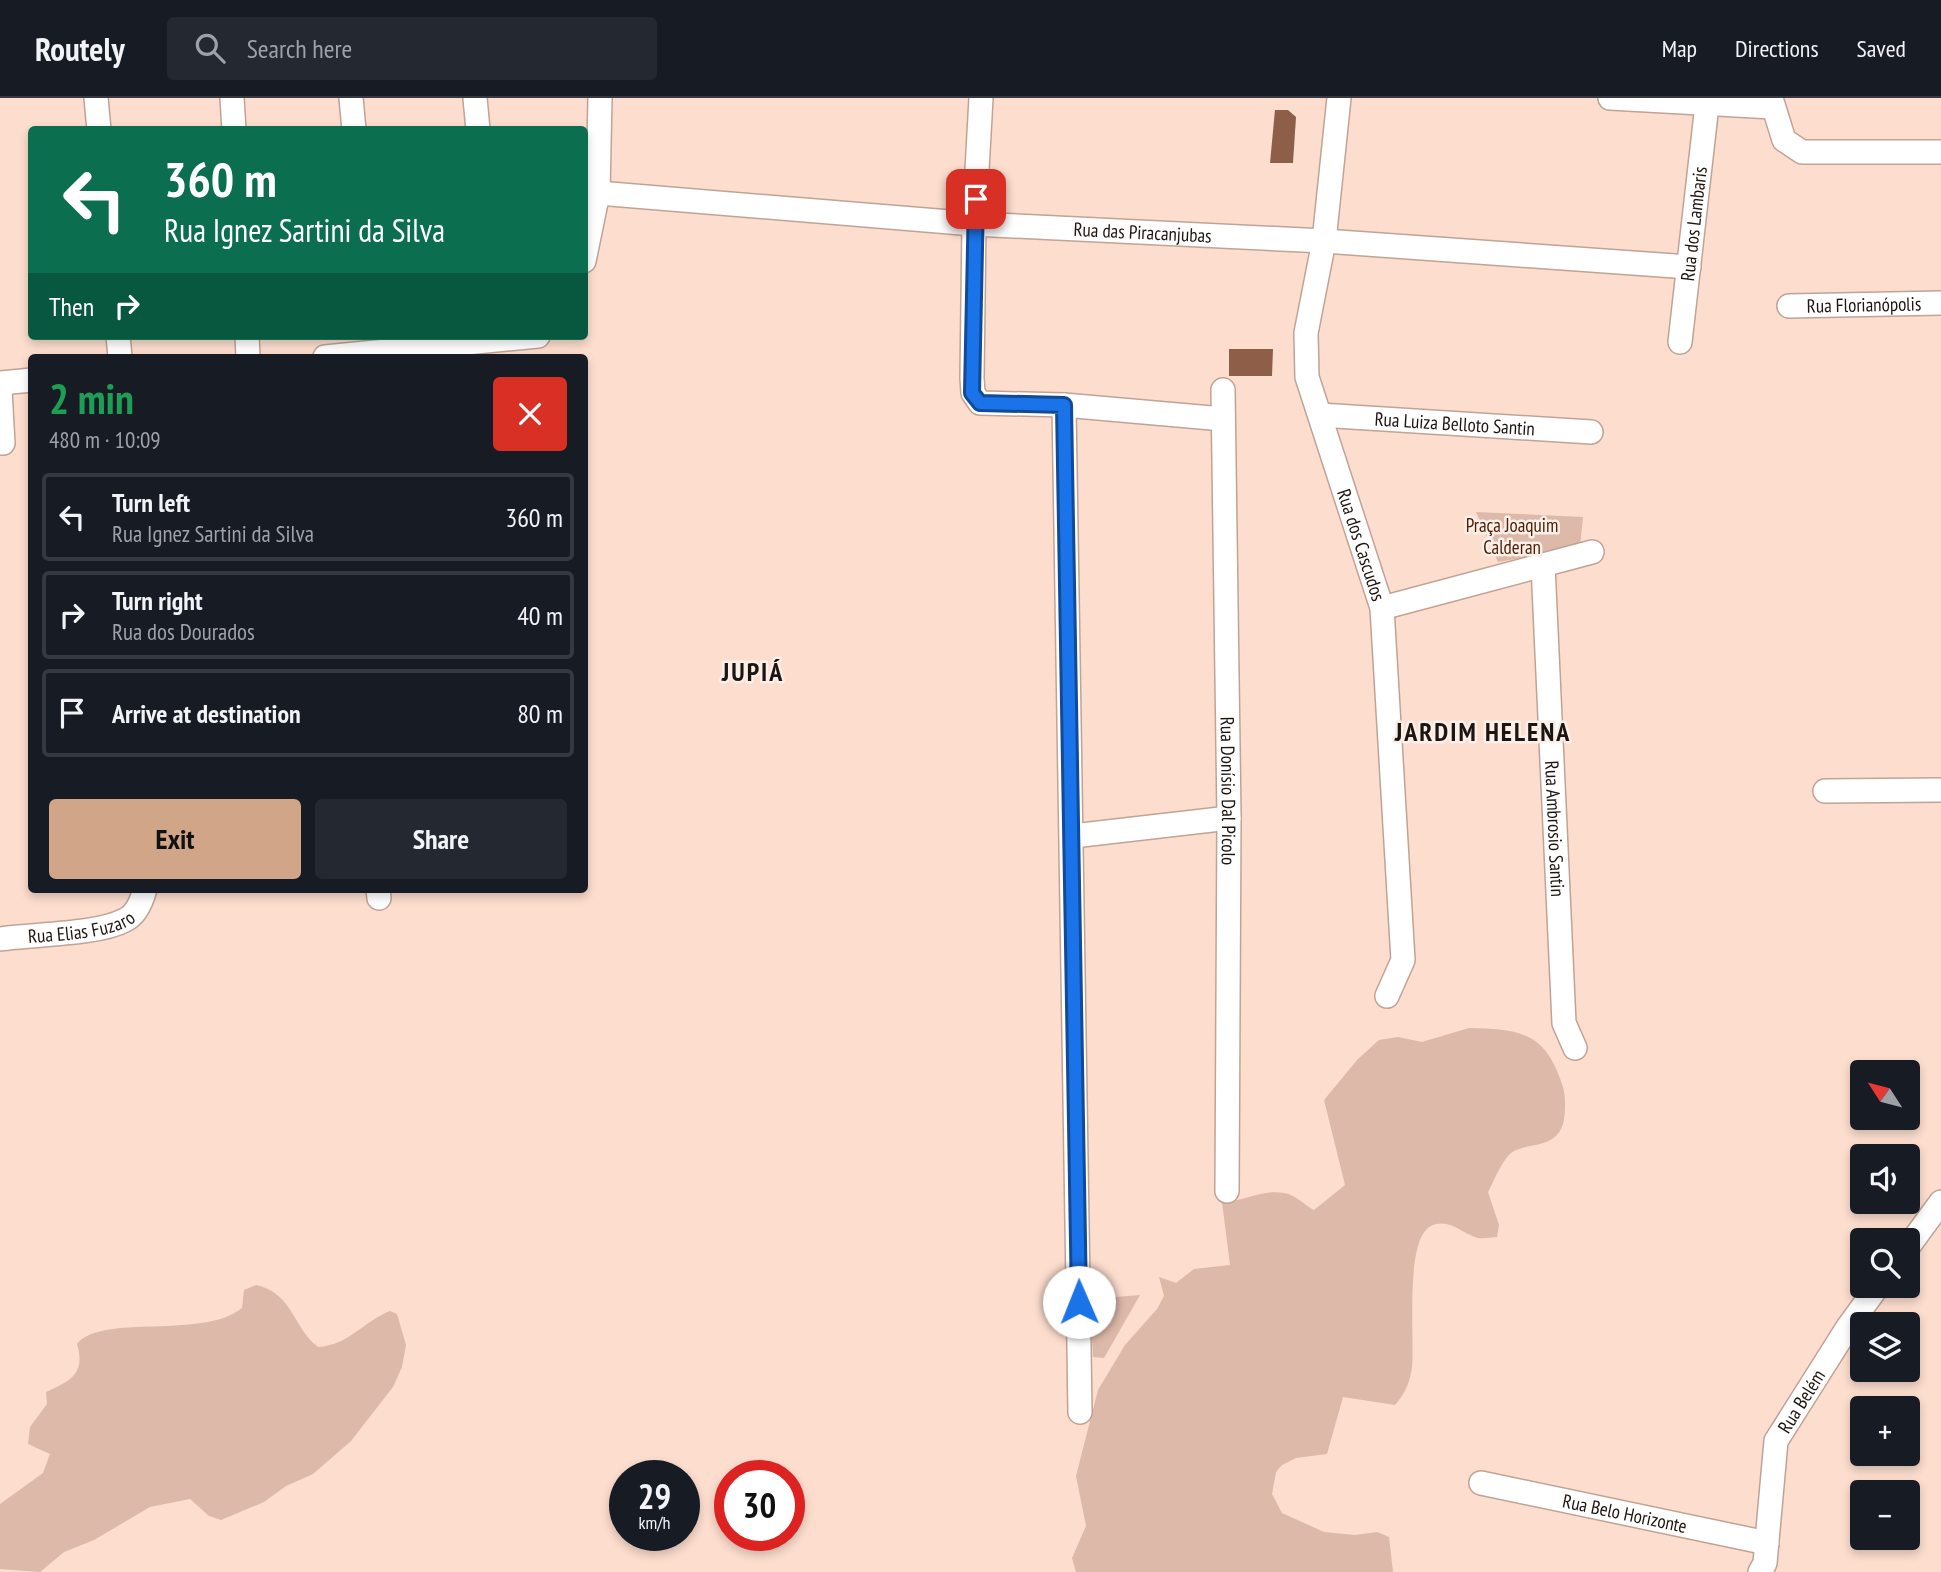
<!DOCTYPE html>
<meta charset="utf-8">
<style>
:root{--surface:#171b24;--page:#242831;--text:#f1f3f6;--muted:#9ea1a6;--line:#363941;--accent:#d0a588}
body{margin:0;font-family:"PT Sans Narrow",sans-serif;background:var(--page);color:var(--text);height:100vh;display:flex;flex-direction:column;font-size:26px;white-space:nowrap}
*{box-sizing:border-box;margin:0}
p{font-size:23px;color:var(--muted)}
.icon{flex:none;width:38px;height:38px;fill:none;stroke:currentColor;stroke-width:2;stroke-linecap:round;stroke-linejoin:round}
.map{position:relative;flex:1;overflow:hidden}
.details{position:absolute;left:28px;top:256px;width:560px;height:539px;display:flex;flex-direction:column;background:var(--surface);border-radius:7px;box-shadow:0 4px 10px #0003}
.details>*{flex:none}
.hud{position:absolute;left:28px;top:28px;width:560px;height:214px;border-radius:7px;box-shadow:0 4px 10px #0003;background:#0b6e4f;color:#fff;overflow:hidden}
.needle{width:46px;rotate:306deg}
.tools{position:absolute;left:1850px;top:962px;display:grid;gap:14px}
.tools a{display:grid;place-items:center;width:70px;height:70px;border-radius:7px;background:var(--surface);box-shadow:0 4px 10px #0003;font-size:35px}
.speed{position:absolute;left:609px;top:1362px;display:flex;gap:14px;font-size:35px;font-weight:700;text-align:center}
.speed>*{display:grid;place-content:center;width:91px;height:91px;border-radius:50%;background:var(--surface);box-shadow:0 4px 10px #0003;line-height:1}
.speed small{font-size:18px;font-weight:400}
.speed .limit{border:10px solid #d22;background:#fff;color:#111}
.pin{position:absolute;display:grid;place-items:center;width:60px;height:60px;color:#fff;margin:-30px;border-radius:14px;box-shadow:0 4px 10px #0006}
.me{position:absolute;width:77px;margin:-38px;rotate:359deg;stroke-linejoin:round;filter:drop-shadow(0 0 5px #0008)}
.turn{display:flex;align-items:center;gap:24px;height:147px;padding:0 21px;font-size:32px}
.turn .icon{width:91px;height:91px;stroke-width:2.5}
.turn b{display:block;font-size:49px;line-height:60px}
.then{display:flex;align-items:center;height:66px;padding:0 21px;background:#0003;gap:14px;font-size:26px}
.round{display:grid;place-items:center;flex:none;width:74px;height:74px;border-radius:7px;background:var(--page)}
.head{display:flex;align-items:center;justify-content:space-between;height:119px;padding:0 21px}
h1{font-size:42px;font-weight:700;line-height:52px;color:#1e9e55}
.cta{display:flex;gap:14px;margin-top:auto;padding:14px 21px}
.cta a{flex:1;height:80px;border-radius:7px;background:var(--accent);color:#111;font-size:28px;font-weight:700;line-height:80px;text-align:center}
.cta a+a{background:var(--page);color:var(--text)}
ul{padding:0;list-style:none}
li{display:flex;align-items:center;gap:21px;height:88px;margin:0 14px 10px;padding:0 7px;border:4px solid var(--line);border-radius:7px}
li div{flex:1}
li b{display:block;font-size:26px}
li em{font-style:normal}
header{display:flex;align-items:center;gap:42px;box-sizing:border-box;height:98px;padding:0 35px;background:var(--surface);border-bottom:2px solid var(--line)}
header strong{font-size:33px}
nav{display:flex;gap:38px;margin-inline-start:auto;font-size:24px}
.search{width:490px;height:63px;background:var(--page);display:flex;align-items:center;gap:18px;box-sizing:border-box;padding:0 24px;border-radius:7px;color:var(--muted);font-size:26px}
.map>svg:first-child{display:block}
.green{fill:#dcb9a9}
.building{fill:#8d5f49}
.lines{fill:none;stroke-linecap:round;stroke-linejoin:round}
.minor-casing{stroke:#c1a395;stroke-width:26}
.minor{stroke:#fff;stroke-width:23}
.route-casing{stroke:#114b97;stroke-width:18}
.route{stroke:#1a73e8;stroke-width:12}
.labels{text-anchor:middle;stroke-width:5;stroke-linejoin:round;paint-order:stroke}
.street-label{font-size:19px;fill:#1f1510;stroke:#fbefe9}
.park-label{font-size:19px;fill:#4c1e04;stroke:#fbefe9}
.district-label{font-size:26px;font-weight:bold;letter-spacing:2px;fill:#1f1510;stroke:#fbefe9}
</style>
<header>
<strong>Routely</strong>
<div class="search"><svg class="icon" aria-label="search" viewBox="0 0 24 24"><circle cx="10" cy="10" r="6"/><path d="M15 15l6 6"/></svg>Search here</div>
<nav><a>Map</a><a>Directions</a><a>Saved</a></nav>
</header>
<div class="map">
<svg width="1941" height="1474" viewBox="0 0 1941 1474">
<rect width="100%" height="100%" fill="#fcddce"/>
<!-- green -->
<g class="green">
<polygon points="1476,414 1583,419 1580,449 1498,464"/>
<path d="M1469 930C1522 931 1546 935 1563 989 1566 999 1566 1022 1561 1031 1551 1050 1529 1045 1514 1053 1502 1060 1495 1082 1488 1094L1499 1127 1497 1139C1490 1139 1482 1142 1475 1139 1460 1134 1449 1120 1431 1128 1404 1141 1415 1243 1412 1269 1410 1284 1405 1296 1395 1307L1343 1299 1327 1356 1296 1360 1282 1367 1276 1374 1272 1396 1282 1415 1324 1434 1355 1437 1377 1434 1389 1439 1393 1474H1076L1072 1460 1086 1428 1076 1378 1098 1292 1125 1247 1157 1211 1164 1198 1159 1179 1176 1185 1194 1171 1230 1167 1222 1104C1243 1104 1263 1091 1284 1095 1294 1096 1305 1107 1314 1112L1345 1087 1324 1002 1358 961 1379 942 1398 939 1422 944Z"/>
<path d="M256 1187C293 1195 293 1230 318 1249 349 1247 361 1225 390 1213L397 1216 406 1247 402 1269 393 1289 351 1343 313 1376 286 1388 264 1404 221 1422 209 1418 190 1401 150 1409 94 1442 64 1454 40 1474 0 1471V1406L43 1375 50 1356 28 1346 30 1329 47 1306 46 1294C70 1283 86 1276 77 1246 102 1215 203 1242 242 1210L244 1192Z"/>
<polygon points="1140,1197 1104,1260 1093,1259 1090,1201"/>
</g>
<!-- building -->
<g class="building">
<polygon points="1275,12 1288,12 1296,19 1293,65 1270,65"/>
<polygon points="1229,251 1273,251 1272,278 1229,278"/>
</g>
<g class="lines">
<!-- minor casing -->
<g class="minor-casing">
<g id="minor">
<polyline points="96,0 99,32"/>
<polyline points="232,0 234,32"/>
<polyline points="351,0 354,32"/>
<polyline points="475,0 478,32"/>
<polyline points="981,0 974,126 972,280 973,295 980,305 1064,307 1223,321"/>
<path id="s1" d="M1339 0 1324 143 1306 235 1307 279 1382 510 1403 862 1387 898"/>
<polyline points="1610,0 1772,9"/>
<polyline points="1771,0 1784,42 1802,54 1941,54"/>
<path id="s2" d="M598 95 974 126 1324 143 1689 169"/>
<polyline points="584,163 598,95 600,0"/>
<path id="s3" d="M1789 208 1941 205"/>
<polyline points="118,238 120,259"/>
<polyline points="247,238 248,259"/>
<path id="s4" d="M1680 244 1707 7"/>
<polyline points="325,259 538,238"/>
<polyline points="0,285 32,282"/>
<polyline points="0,292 3,345"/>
<path id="s5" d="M1223 292 1229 720 1227 1093"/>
<polyline points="1064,307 1080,1314"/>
<path id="s6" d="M1320 317 1591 334"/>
<path id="s7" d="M1543 467 1564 925 1575 950"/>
<polyline points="1382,510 1592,454"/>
<polyline points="1825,693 1941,692"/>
<polyline points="1073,738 1229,720"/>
<polyline points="378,791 379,800"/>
<path id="s8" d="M0 841C33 836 97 837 125 822 136 817 142 802 145 791"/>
<polyline points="1908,1149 1941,1104"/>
<path id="s9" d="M1481 1385 1767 1445"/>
<path id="s10" d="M1760 1474 1765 1465 1776 1343 1848 1229 1878 1188"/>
</g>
</g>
<!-- minor -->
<use href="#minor" class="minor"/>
</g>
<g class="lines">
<!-- route casing -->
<g class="route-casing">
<polyline id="route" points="976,101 972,295 980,305 1064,307 1079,1204"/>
</g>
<!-- route -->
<use href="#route" class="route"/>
</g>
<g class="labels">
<!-- street labels -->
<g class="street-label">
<text dy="7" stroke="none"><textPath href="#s4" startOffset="119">Rua dos Lambaris</textPath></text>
<text dy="7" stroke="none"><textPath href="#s2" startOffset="546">Rua das Piracanjubas</textPath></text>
<text dy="7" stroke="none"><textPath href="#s3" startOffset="75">Rua Florianópolis</textPath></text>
<text dy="7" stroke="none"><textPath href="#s6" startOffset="135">Rua Luiza Belloto Santin</textPath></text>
<text dy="7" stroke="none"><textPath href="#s1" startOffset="458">Rua dos Cascudos</textPath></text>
<text dy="7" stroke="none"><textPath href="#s5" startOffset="401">Rua Donísio Dal Picolo</textPath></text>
<text dy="7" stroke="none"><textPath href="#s7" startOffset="264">Rua Ambrosio Santin</textPath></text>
<text dy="7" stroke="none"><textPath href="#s8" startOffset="82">Rua Elias Fuzaro</textPath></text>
<text dy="7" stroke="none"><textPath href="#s10" startOffset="180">Rua Belém</textPath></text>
<text dy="7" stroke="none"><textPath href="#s9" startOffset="147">Rua Belo Horizonte</textPath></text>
</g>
<!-- park labels -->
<g class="park-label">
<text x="1512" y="434">Praça Joaquim<tspan x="1512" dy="22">Calderan</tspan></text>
</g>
<!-- district labels -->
<g class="district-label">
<text x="753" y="583">JUPIÁ</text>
<text x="1483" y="643">JARDIM HELENA</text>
</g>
</g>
</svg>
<div class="tools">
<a><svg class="needle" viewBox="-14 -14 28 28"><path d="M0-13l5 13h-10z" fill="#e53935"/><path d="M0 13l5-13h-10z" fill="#9ea1a6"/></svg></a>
<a><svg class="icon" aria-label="sound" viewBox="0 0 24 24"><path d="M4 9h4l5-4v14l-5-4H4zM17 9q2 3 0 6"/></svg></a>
<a><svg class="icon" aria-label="search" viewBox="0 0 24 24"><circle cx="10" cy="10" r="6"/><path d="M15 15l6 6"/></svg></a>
<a><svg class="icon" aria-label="layers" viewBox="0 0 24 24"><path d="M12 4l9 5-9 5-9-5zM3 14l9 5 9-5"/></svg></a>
<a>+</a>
<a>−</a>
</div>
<div class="speed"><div>29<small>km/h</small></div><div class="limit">30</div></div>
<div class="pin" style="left:976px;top:101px;background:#d93025"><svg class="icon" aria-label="arrive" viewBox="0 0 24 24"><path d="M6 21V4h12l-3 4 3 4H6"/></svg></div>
<svg class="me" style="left:1079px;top:1204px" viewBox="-20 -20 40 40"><circle r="19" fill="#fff"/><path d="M0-13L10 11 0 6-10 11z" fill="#1a73e8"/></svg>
<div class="hud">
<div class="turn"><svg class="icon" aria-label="left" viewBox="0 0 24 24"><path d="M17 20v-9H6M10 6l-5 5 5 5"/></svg><div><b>360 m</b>Rua Ignez Sartini da Silva</div></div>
<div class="then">Then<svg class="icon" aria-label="right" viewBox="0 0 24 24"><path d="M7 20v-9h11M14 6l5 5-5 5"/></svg></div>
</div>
<section class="details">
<div class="head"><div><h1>2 min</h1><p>480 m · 10:09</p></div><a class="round" style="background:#d93025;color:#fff"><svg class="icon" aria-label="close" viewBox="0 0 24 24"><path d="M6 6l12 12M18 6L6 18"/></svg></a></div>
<ul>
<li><svg class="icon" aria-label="left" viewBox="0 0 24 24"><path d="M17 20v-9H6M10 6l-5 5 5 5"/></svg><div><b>Turn left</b><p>Rua Ignez Sartini da Silva</p></div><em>360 m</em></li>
<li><svg class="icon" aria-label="right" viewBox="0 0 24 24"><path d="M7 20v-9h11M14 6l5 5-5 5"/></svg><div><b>Turn right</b><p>Rua dos Dourados</p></div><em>40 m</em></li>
<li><svg class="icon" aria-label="arrive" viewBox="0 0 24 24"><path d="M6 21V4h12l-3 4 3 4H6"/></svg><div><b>Arrive at destination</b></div><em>80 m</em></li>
</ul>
<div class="cta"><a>Exit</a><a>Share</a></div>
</section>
</div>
